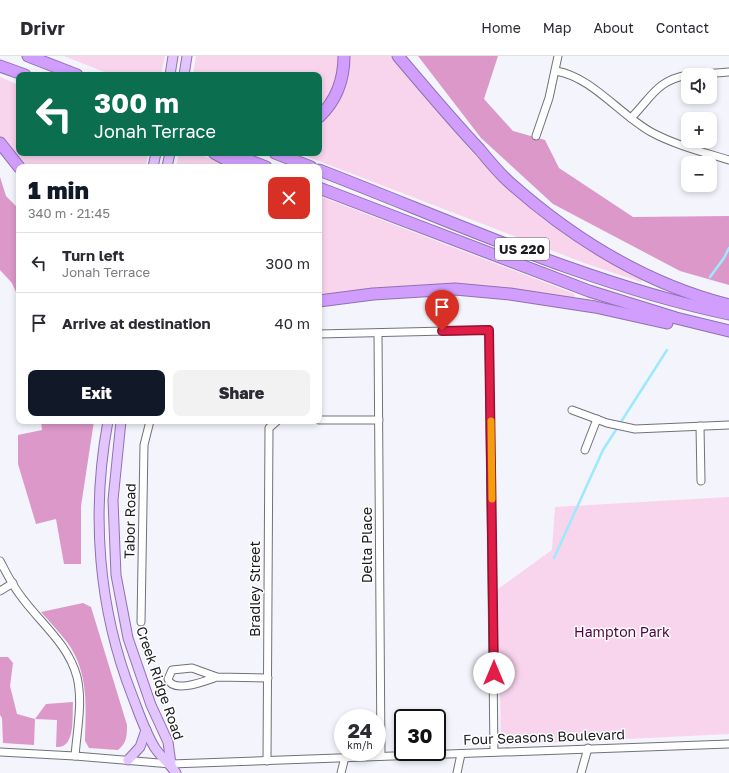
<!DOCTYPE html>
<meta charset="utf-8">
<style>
:root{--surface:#fff;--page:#f2f2f3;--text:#2b2b33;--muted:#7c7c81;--line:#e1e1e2;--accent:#111827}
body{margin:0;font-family:"Golos Text",sans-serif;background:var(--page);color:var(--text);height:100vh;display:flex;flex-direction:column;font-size:15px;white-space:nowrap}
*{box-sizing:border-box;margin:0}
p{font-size:13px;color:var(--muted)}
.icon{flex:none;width:22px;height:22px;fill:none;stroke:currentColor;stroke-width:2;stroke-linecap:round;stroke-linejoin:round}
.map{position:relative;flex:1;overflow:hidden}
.panel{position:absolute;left:16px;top:108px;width:306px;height:260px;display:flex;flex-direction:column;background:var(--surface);border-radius:8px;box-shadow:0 2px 6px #0003}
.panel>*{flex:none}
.hud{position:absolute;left:16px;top:16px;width:306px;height:84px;border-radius:8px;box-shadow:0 2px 6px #0003;background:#0b6e4f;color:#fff;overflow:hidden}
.fabs{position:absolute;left:681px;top:12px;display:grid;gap:8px}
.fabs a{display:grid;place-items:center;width:36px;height:36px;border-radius:8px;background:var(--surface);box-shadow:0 2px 6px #0003;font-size:20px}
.speed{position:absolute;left:334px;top:653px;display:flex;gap:8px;font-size:20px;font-weight:700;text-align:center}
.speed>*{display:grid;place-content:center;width:52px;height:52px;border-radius:50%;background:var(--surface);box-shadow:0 2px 6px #0003;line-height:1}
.speed small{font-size:10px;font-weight:400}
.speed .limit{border:2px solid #111;border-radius:6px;background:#fff;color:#111}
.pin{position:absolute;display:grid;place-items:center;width:34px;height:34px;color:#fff;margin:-41px -17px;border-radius:50% 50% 50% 0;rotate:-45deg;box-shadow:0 0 4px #0007}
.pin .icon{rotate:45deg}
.me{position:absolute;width:44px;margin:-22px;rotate:0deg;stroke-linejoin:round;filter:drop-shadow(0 0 3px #0008)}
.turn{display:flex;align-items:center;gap:14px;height:84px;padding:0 12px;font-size:18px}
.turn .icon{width:52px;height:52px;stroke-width:2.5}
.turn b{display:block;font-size:28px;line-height:34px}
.round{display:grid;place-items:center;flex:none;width:42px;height:42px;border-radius:8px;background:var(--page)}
.overview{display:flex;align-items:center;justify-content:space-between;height:68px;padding:0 12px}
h1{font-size:24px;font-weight:800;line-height:30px;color:var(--accent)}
.cta{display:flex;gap:8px;margin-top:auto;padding:8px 12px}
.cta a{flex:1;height:46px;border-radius:8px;background:var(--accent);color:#fff;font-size:16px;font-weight:800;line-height:46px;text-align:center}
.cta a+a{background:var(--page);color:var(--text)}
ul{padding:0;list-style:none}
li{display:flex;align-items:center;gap:12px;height:60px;padding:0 12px;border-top:1px solid var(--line)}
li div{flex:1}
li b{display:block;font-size:15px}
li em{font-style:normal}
header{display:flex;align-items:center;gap:24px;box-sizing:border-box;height:56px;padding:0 20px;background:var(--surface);border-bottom:1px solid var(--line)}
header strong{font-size:19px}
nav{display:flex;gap:22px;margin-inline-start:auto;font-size:14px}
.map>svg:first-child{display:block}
.green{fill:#f9d4ed}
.forest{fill:#dc98c8}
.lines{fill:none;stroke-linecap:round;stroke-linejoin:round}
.stream{stroke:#9ceaff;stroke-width:2.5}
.minor-casing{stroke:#717279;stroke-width:9}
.major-casing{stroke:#9170b0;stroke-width:11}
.highway-casing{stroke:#9170b0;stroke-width:13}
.minor{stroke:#fff;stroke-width:7}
.major{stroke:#e3c5fe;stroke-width:9}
.highway{stroke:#d19efe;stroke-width:11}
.route-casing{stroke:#92132f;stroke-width:10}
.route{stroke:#e11d48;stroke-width:7}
.slow{stroke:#f59e0b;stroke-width:7}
.labels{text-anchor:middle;stroke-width:3;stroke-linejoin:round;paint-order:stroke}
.shield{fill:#fff;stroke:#5f6062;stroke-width:1}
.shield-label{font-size:13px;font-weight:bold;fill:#1b1c1f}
.street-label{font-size:14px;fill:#1b1c1f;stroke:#fff}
.park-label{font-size:14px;fill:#520043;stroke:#fff}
</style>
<header>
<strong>Drivr</strong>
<nav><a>Home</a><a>Map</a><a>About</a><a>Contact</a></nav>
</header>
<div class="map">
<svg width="729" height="717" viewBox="0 0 729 717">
<rect width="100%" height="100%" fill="#f3f4fc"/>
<!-- green -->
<g class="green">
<polygon points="64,0 165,0 161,19 112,19"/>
<path d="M196 0H339C338 20 335 39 319 53V19H193Z"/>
<path d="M350 0H392L471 95 501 125 642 222 641 226 587 208 298 97H319V67C340 47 349 29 350 0Z"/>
<polygon points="0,21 19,29 19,97 148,97 146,111 22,111 0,80"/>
<polygon points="179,97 196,97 230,111 176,111"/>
<path d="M319 140 575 238 574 242C529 235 483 229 437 229 397 229 358 235 319 240Z"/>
<polygon points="729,441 729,678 501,689 498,533 552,494 555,451"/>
</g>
<!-- forest -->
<g class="forest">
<polygon points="418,0 498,0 484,43 513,75 545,84 559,112 633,161 729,160 729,229 680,215 553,148 481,82"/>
<polygon points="0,121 6,140 19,153 19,243 12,227 0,214"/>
<polygon points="41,365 94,365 81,450 81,508 64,508 56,463 36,468 18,408 18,379 42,374"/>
<path d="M83 547 91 551 127 669C127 679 127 687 118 694L89 692 85 685C86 651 89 616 67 586 59 576 50 566 41 556Z"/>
<path d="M0 601H8L13 607 10 630 17 658 35 663 46 648 73 646C72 660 76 693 56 691L57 664 35 663 34 689 3 687 2 662 0 659Z"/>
</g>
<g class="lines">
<!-- stream -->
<g class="stream">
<polyline points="710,221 724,202 729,192"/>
<polyline points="554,502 603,394 667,294"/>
</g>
<!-- minor casing -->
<g class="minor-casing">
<g id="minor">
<path d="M556 15C592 21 619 58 651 76 675 89 703 96 729 104"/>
<polyline points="691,19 729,16"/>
<path d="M631 62C651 42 657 24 688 19"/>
<polyline points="536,80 549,42 558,0"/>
<polyline points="378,277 381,700"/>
<polyline points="319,278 489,274 494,696"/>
<polyline points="572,354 607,367 635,373 729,369"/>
<polyline points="319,364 379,364"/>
<polyline points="700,370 701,425"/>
<polyline points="585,394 597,363"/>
<path d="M0 505C6 516 12 529 20 539 39 566 68 587 77 621 83 646 77 674 75 700"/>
<polyline points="0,535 13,527"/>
<polyline points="141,566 144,389 150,365"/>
<path d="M217 621C205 625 173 638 168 623L172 614 192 612 217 621 268 622"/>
<polyline points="0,696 75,700 171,708 729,688"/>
<polyline points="267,705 269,372 277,365"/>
<polyline points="341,717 345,701"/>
<polyline points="457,717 461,698"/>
<polyline points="581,717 588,692"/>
</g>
</g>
<!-- major casing -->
<g class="major-casing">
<g id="major">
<polyline points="170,19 173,0"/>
<polyline points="184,19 187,0"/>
<polyline points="153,111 156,97"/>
<polyline points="167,111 170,97"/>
<path d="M108 365C91 457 98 552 132 639 139 657 145 676 155 692 161 701 170 708 176 717"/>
<polyline points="121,365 113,444 116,519 128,582 151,649 168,686 171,708"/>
<polyline points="128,704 140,691 146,674"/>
</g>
</g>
<!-- highway casing -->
<g class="highway-casing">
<g id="highway">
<polyline points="28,0 77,19"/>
<path d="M398 0C425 32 452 64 480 94 489 105 498 116 509 126 572 182 646 228 729 249"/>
<polyline points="0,10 25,19"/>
<path d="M319 61C337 44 344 24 344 0"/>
<polyline points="0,87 19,111"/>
<polyline points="214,97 240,111"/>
<polyline points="229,97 266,111"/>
<polyline points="275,97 311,111"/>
<path d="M319 114C454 166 587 228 729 258"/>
<polyline points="319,132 589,235 676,262 729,275"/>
<polyline points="319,245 373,238 455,233 510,238 595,251 667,267"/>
</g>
</g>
<!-- minor -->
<use href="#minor" class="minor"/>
<!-- major -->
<use href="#major" class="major"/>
<!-- highway -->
<use href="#highway" class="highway"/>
</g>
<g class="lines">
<!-- route casing -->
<g class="route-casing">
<polyline id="route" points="442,275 489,274 494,617"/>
</g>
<!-- route -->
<use href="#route" class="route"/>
<!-- slow -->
<polyline class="slow" points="491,365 492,443"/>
</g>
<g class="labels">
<!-- shield labels -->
<rect class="shield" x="495" y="182" width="54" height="22" rx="3"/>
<g class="shield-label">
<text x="522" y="198">US 220</text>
</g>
<!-- street labels -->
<g class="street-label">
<text transform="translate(130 465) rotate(-89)" y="5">Tabor Road</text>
<text transform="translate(367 489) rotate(-90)" y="5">Delta Place</text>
<text transform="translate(255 533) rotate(-90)" y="5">Bradley Street</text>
<text transform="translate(160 627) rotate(71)" y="5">Creek Ridge Road</text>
<text transform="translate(544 681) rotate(-2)" y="5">Four Seasons Boulevard</text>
</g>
<!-- park labels -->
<g class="park-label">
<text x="622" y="581">Hampton Park</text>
</g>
</g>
</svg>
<div class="fabs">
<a><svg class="icon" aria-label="sound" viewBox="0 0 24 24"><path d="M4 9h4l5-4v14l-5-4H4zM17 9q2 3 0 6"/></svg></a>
<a>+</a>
<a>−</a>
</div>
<div class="speed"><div>24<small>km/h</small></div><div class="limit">30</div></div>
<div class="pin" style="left:442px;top:275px;background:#d93025"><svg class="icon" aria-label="arrive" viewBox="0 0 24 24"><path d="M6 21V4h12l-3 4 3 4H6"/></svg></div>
<svg class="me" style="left:494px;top:617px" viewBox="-20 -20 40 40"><circle r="19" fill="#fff"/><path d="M0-13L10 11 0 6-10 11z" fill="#e11d48"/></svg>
<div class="hud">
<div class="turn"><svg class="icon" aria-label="left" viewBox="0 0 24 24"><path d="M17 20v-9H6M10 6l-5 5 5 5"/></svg><div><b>300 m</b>Jonah Terrace</div></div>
</div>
<section class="panel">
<div class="overview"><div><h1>1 min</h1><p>340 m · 21:45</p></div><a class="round" style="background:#d93025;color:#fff"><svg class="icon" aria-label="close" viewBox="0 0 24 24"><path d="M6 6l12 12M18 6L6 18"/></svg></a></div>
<ul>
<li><svg class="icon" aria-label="left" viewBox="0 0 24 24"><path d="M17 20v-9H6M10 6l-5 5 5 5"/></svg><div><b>Turn left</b><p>Jonah Terrace</p></div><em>300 m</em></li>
<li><svg class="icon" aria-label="arrive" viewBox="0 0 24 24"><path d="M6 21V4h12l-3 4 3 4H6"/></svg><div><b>Arrive at destination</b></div><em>40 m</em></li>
</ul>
<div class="cta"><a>Exit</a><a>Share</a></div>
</section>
</div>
